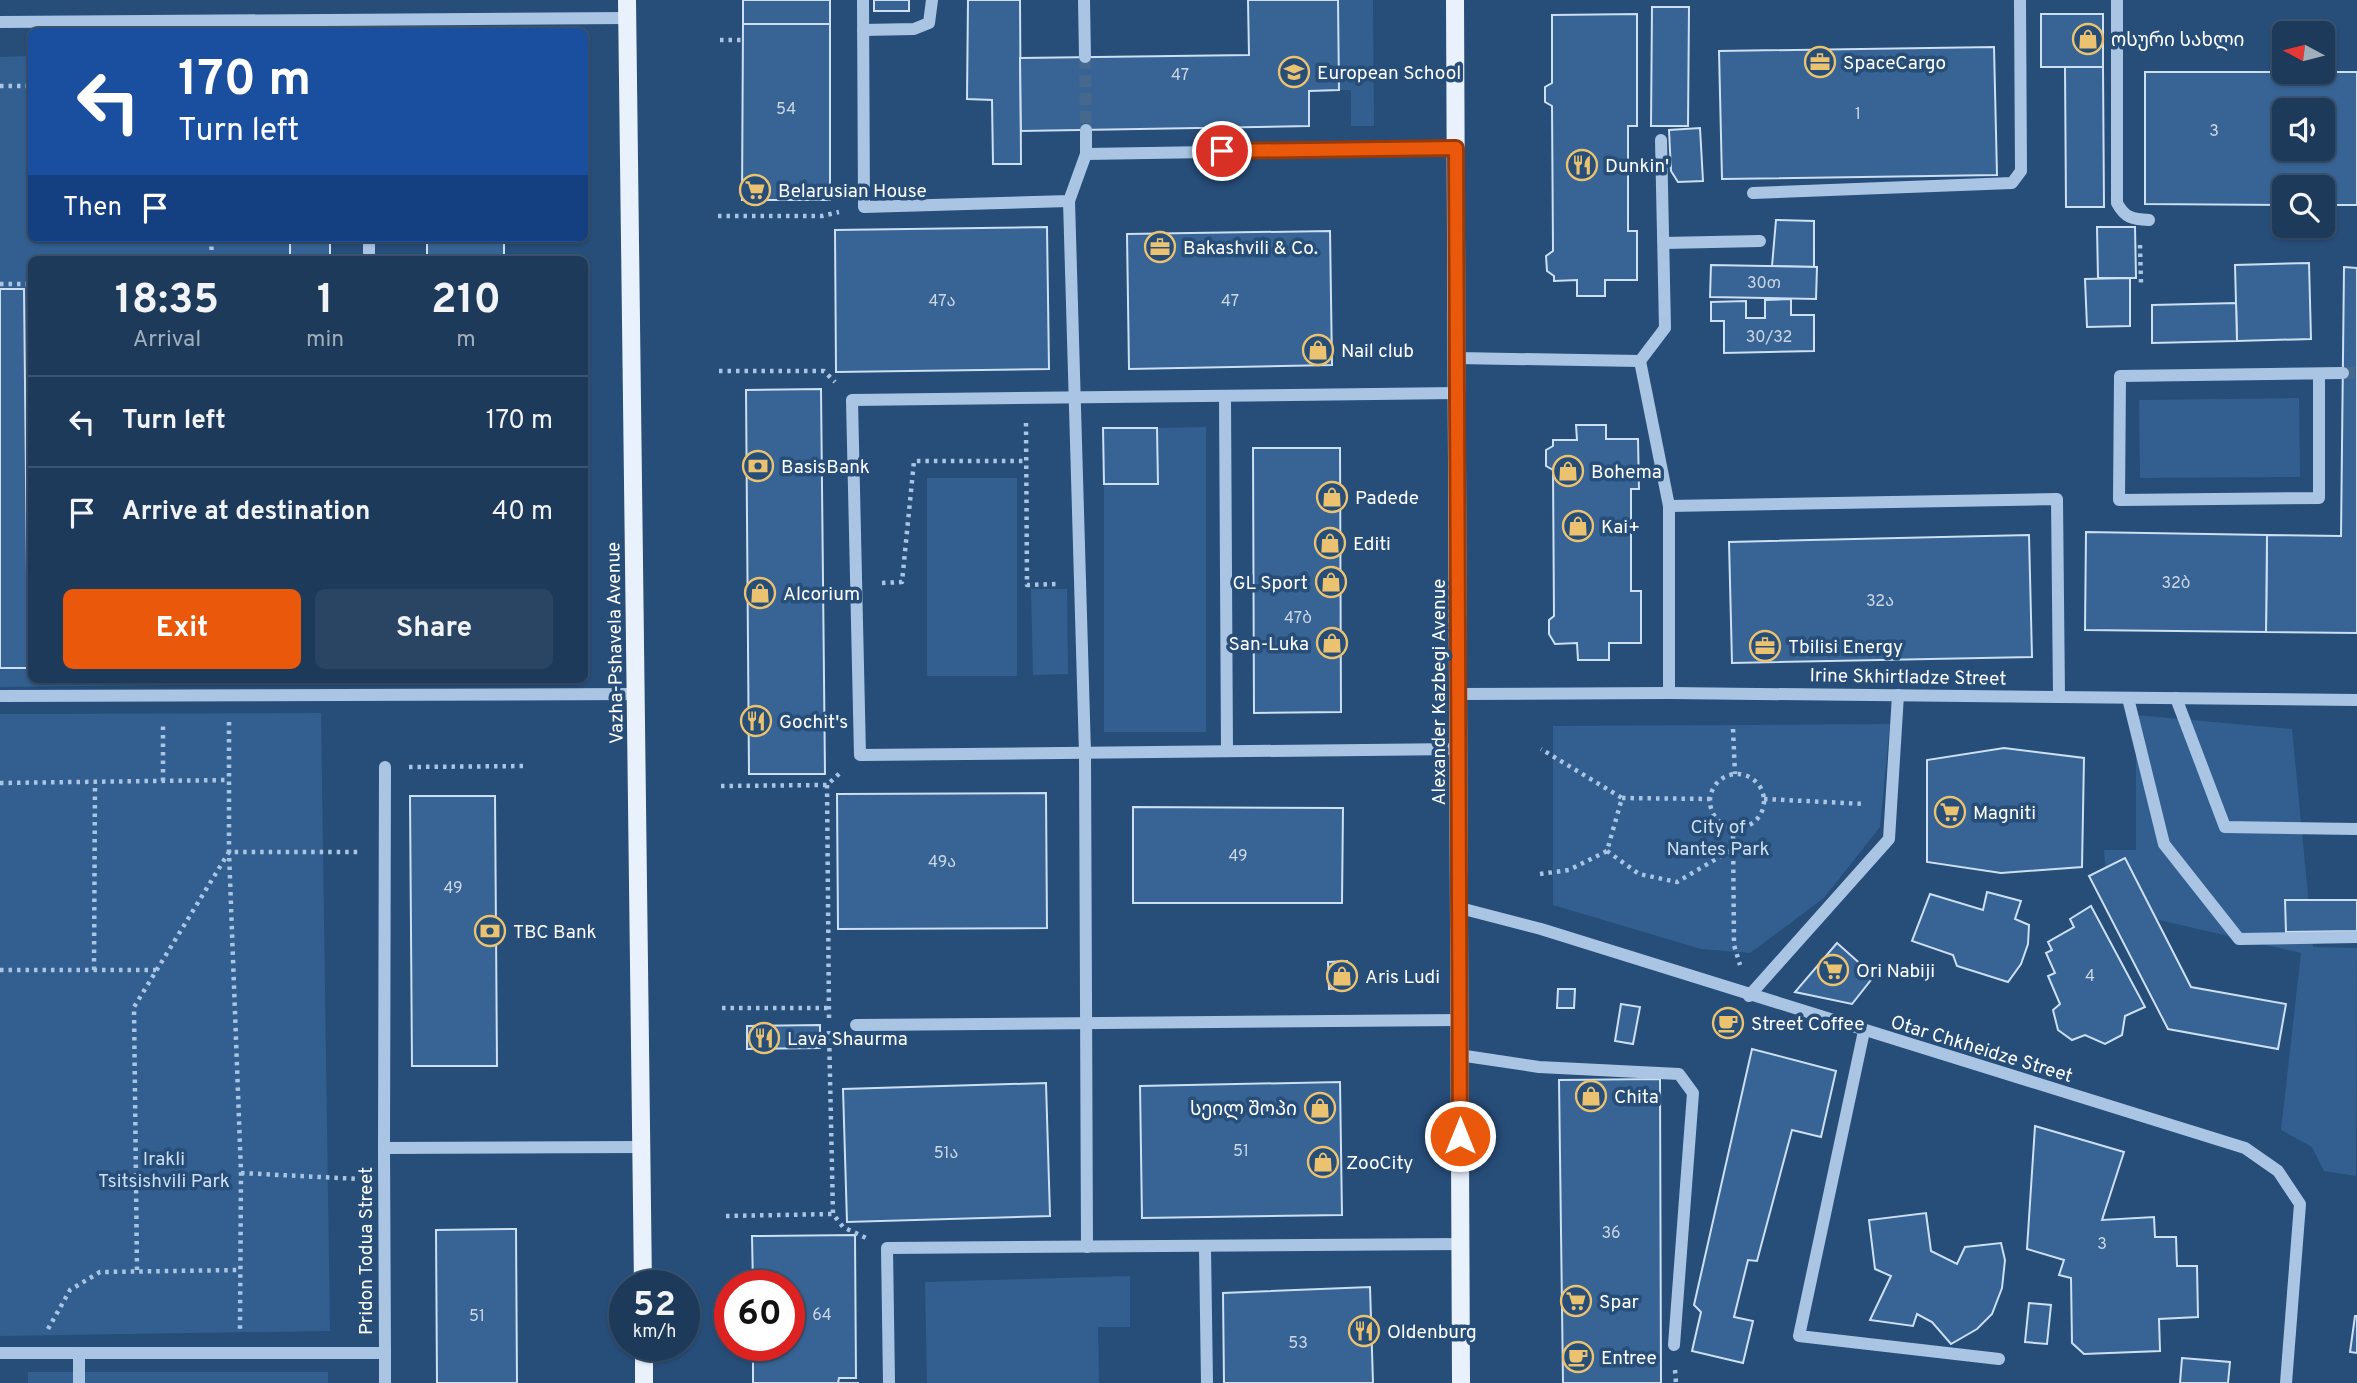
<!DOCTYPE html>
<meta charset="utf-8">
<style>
:root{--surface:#1d3a5b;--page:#2a4564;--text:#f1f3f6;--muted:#a0adbb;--line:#3b5471;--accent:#ea580c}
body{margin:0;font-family:Overpass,"Noto Sans Georgian",sans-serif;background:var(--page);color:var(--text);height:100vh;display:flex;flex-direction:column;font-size:26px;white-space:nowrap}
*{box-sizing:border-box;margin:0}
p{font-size:23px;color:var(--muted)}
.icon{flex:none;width:38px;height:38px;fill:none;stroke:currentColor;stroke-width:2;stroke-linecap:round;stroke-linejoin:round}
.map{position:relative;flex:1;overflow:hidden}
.panel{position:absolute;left:28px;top:256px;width:560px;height:427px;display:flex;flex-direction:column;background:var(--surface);border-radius:10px;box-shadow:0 2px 5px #0004,0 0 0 2px var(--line)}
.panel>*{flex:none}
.top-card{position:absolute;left:28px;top:28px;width:560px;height:214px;border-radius:10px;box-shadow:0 2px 5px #0004,0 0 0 2px var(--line);background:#1a4fa0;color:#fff;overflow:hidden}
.needle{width:46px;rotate:277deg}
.buttons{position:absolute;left:2272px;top:21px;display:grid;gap:14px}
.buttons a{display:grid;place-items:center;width:63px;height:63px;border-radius:10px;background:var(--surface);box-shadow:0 2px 5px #0004,0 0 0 2px var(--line);font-size:35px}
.speed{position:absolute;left:609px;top:1270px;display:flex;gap:14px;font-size:35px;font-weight:700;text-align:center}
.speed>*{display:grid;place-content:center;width:91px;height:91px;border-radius:50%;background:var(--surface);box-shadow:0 2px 5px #0004,0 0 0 2px var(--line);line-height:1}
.speed small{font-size:18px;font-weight:400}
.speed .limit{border:10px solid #d22;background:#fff;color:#111}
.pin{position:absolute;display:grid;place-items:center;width:60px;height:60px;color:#fff;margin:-30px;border:4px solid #fff;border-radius:50%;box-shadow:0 2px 7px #0007}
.me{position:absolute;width:77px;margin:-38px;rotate:0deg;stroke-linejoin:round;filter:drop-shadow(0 0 5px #0008)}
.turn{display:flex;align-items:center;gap:24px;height:147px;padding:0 35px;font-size:32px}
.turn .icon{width:91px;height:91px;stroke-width:2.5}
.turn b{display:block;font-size:49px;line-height:60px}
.then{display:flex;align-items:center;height:66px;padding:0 35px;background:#0003;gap:14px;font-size:26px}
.eta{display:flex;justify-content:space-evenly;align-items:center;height:119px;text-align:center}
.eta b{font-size:42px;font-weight:700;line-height:49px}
.button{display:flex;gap:14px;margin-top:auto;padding:14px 35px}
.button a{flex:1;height:80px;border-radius:10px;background:var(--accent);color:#fff;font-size:28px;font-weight:700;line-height:80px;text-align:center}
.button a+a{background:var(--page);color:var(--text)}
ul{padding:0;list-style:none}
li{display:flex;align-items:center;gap:21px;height:91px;padding:0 35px;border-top:2px solid var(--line)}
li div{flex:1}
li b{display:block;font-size:26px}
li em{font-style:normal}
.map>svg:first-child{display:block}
.green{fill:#325f90}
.building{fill:#376495;stroke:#ccdff3;stroke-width:2;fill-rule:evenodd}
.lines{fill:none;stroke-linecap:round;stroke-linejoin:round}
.minor-tunnel{stroke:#47688d;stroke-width:12;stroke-dasharray:12 6;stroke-linecap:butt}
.path{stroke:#aac5e3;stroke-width:4.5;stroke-dasharray:3.5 5;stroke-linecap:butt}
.minor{stroke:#aac5e3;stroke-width:12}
.major{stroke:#e9f1fc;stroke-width:18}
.route-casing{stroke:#983908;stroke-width:18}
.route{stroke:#ea580c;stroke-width:12}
.labels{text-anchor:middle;stroke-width:7;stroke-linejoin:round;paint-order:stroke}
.number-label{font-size:16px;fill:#cdd8e4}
.poi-label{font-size:19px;fill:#fff;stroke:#274d79;text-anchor:start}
.street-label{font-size:19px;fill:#fff;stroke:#274d79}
.park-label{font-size:19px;fill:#ccdff3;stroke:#274d79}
</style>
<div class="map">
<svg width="2357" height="1383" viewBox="0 0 2357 1383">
<rect width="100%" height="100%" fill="#274d79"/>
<!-- green -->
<g class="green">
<polygon points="1338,0 1373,0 1374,126 1351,126 1351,90 1339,90"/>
<polygon points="31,56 32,238 290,238 290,259 32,259 32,679 342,679 342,683 0,687 0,668 27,668 0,289 0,57"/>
<polygon points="2299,398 2300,477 2140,478 2139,400"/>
<polygon points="1206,427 1206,732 1104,732 1104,484 1158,484 1157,428"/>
<rect x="927" y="478" width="90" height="198"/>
<polygon points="1031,589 1067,589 1068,674 1033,675"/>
<polygon points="321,713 330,1331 0,1336 0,714"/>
<polygon points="2136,715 2292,729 2313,947 2357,948 2356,1176 2324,1171 2312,1147 2281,1130 2301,953 2108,908 2104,850 2136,850"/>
<polygon points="1890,724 1880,827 1824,898 1750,953 1701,949 1553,905 1553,726"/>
<polygon points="1130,1276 1130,1327 1098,1327 1099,1383 927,1383 925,1282"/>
<rect x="28" y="1372" width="300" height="11"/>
</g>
<!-- building -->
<g class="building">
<rect x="743" y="0" width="87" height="24"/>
<rect x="874" y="0" width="35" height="11"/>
<polygon points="968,0 1020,0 1021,164 993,164 992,100 967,99"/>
<polygon points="1248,0 1338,0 1339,90 1309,91 1309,126 1021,131 1020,58 1249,55"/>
<polygon points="1652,7 1689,7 1688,126 1651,126"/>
<polygon points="1637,14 1637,126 1628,126 1628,231 1637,231 1637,280 1605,280 1605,296 1577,296 1577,280 1554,281 1554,276 1547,271 1546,256 1553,251 1552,106 1545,102 1545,87 1552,83 1552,15"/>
<rect x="2041" y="14" width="62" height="53"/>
<polygon points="743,24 830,24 830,200 742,200"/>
<polygon points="1994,47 1997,175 1722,179 1719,51"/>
<polygon points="2065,67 2103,67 2104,207 2066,207"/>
<path d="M2145 72H2357V205H2322V187H2284V205L2145 204ZM2284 110H2322V149H2284Z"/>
<polygon points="1700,128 1703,181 1678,182 1671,171 1669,130"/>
<polygon points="1776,220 1814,221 1814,267 1772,266"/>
<polygon points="1047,227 1049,369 836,372 835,230"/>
<polygon points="2097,227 2135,227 2136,278 2098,278"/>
<polygon points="1330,231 1332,365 1129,369 1127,234"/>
<rect x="290" y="238" width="40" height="21"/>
<rect x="427" y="238" width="77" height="21"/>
<polygon points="2309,263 2311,339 2237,341 2235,265"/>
<polygon points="1711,265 1817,267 1816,299 1710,297"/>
<polygon points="2344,267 2357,268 2357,633 2266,632 2267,535 2341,536"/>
<polygon points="2130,278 2130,326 2087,327 2085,279"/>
<polygon points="0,289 24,289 28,668 0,668"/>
<polygon points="1791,299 1791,315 1814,315 1814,351 1724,353 1724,321 1711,321 1711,302 1746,301 1746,318 1765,318 1765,300"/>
<polygon points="2236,303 2237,341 2152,343 2152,305"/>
<polygon points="821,389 825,774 749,774 746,390"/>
<polygon points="1576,425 1606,425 1606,439 1638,439 1639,489 1631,489 1631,591 1641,591 1641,643 1609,643 1609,660 1578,660 1577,643 1555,644 1549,634 1549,620 1554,616 1553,470 1546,466 1546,450 1553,446 1553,440 1577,440"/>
<polygon points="1103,428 1157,428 1158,484 1104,484"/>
<polygon points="1253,448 1340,448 1341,712 1254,713"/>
<polygon points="2086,532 2267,535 2266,632 2085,630"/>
<polygon points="2029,535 2032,657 1732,663 1729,542"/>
<polygon points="2004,748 2084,758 2082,867 2001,873 1927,862 1927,760"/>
<polygon points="1046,793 1047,928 838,929 837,794"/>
<polygon points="410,796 495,796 497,1066 412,1066"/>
<polygon points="1133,807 1343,808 1342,903 1133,903"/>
<polygon points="2125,858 2191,987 2286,1004 2278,1049 2168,1029 2089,876"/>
<polygon points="1987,892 2021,901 2015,919 2029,925 2028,944 2021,964 2008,982 1957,966 1953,955 1912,941 1930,894 1983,910"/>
<polygon points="2285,900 2357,900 2357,931 2286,932"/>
<polygon points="2091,906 2145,1007 2125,1016 2122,1035 2105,1044 2085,1035 2072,1040 2058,1030 2053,1010 2060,1004 2048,976 2055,973 2046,953 2052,950 2048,942 2074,927 2070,919"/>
<polygon points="1837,943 1874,976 1852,1004 1795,992"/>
<polygon points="1347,961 1347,988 1329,989 1328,962"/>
<polygon points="1558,989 1575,989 1574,1008 1557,1008"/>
<polygon points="1621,1004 1640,1007 1633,1044 1615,1041"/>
<polygon points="820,1025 820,1048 747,1049 747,1026"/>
<polygon points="1752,1049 1836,1071 1821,1137 1792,1130 1757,1261 1748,1260 1734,1317 1753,1321 1743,1363 1692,1351 1701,1312 1694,1305"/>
<polygon points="1660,1079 1661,1383 1563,1383 1559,1080"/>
<polygon points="1340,1082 1342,1215 1142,1218 1140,1086"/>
<polygon points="1046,1083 1050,1216 847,1222 843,1089"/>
<polygon points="2035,1126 2124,1152 2102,1220 2154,1217 2155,1237 2176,1237 2177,1266 2197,1266 2198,1317 2159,1319 2160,1351 2084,1354 2072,1343 2071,1278 2059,1275 2064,1260 2027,1249"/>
<polygon points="1926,1213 1931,1251 1957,1264 1965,1247 2001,1243 2005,1260 2002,1288 1992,1314 1977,1329 1951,1344 1932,1322 1917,1314 1913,1326 1870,1320 1891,1276 1875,1269 1869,1220"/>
<polygon points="516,1229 517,1383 437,1383 436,1230"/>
<polygon points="855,1235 856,1378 839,1378 838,1383 859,1383 753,1383 753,1346 789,1346 789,1286 753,1286 752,1236"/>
<polygon points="1370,1287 1373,1383 1224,1383 1223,1293"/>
<polygon points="2029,1303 2051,1305 2047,1344 2025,1342"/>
<polygon points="2355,1316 2357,1316 2357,1353 2350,1352"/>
<polygon points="2182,1358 2230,1362 2228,1383 2180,1383"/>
</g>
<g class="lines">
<!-- minor-tunnel -->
<g class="minor-tunnel">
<polyline points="1085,57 1086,130"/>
<polyline points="2343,373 2357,373"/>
</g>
<!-- path -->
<g class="path">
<polyline points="720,40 743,40"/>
<polyline points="0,86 32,86"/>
<polyline points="718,216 822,216 839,212"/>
<polyline points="211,238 212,259"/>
<polyline points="2140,245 2141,283"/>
<polyline points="0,284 32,284"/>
<polyline points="719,371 824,371 835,382"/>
<polyline points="1026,423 1027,585 1056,584"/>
<polyline points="882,583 902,582 914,461 1026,461"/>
<polyline points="229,722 229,852 241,1173 240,1329"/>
<polyline points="1733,729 1735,774"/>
<polyline points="409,767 527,766"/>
<circle cx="1737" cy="801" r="27"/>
<polyline points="163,781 163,722"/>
<polyline points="0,783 229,780"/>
<polyline points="827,785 829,1018"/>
<polyline points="721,786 827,785 841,772"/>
<polyline points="1622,798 1711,799"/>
<polyline points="1764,799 1865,804"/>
<polyline points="1733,827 1734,945 1740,965"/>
<polyline points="1607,851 1639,874 1677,882 1733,849"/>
<polyline points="1540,874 1569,870 1607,851 1622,798 1541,749"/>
<polyline points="0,970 156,970"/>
<polyline points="94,970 95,783"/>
<polyline points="722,1008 828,1008"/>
<polyline points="829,1031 833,1214 843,1227 866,1238"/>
<polyline points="241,1173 359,1179"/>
<polyline points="726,1216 833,1214"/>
<polyline points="137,1270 134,1007 229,852 361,852"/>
<polyline points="48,1329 70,1290 100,1272 240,1270"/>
<polyline points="1675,1370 1676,1383"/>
</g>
<!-- minor -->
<g class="minor">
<polyline points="863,0 864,207 1069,201 1086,154 1456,148"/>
<polyline points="1084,0 1085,57"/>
<path d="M2117 0V203C2125 218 2132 219 2149 220"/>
<polyline points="0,22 627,18"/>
<polyline points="863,30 914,29 929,23 932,0"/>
<polyline points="1086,130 1086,154"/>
<polyline points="1661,140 1665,328 1640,361 1669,506 1669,693"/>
<polyline points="1753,193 2012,183 2021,171 2020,0"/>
<polyline points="1069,201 1085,753 1087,1247"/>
<polyline points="369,238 369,259"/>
<polyline points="1664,243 1760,241"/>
<polyline points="1457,358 1640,361"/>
<polyline points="2319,374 2319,498 2119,500 2120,376 2343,373"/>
<polyline points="1457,393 852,400 860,755 1459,749"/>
<polyline points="1225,397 1227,751"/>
<polyline points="1669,506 2057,499 2059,697"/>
<polyline points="1460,694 1669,693 2357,700"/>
<polyline points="0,696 636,694"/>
<polyline points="2128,698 2164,844 2239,939 2357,937"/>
<polyline points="2176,698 2225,827 2357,829"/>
<polyline points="1460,908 1541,929 2245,1148 2278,1171 2300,1204 2286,1383"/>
<polyline points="1749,996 1889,839 1898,695"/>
<polyline points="856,1025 1460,1020"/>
<polyline points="1864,1031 1799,1336 1999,1359"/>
<polyline points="1459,1055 1539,1067 1679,1074 1693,1093 1674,1345"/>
<polyline points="384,1148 385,767"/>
<polyline points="1205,1248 1207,1383"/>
<polyline points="0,1353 385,1353 384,1148 642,1147"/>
<polyline points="79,1383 79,1353"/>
<polyline points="385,1383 385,1353"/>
<polyline points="889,1383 887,1248 1461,1244"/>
</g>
<!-- major -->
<g class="major">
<polyline points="627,0 643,1286"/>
<polyline points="1455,0 1461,1383"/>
<polyline points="644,1346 644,1383"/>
</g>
</g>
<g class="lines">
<!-- route casing -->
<g class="route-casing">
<polyline id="route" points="1222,151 1456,148 1460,1136"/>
</g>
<!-- route -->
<use href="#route" class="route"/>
</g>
<!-- icons -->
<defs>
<g id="shop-ring" transform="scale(1.575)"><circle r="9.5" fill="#274d79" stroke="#ebc370" stroke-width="1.5"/><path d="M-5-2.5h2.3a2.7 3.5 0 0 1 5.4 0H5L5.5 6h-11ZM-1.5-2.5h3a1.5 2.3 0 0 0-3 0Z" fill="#ebc370"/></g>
<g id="office-ring" transform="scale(1.575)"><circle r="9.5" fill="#274d79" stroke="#ebc370" stroke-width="1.5"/><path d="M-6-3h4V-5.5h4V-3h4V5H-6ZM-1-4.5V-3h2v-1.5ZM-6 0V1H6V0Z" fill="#ebc370"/></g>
<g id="school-ring" transform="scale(1.575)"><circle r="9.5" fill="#274d79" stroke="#ebc370" stroke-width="1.5"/><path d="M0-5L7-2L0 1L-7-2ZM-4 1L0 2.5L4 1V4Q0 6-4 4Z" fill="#ebc370"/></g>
<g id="restaurant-ring" transform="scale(1.575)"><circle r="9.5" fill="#274d79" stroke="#ebc370" stroke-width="1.5"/><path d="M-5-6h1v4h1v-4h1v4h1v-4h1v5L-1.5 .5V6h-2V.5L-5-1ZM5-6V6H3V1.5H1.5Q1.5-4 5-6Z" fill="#ebc370"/></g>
<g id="supermarket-ring" transform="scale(1.575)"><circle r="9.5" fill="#274d79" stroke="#ebc370" stroke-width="1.5"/><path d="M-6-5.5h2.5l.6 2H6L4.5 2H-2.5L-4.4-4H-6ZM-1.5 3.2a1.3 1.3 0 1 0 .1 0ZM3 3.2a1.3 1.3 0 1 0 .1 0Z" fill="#ebc370"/></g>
<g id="bank-ring" transform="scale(1.575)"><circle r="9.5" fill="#274d79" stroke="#ebc370" stroke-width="1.5"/><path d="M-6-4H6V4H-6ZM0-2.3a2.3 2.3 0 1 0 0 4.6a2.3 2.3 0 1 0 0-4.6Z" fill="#ebc370"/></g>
<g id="cafe-ring" transform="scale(1.575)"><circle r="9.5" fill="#274d79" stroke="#ebc370" stroke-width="1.5"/><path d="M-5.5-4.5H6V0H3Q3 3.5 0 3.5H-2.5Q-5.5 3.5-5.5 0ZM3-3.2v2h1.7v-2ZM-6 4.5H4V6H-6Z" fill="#ebc370"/></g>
</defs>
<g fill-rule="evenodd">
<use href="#shop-ring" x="2088" y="39"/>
<use href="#office-ring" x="1820" y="62"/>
<use href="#school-ring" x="1294" y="72"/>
<use href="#restaurant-ring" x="1582" y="165"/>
<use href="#supermarket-ring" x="755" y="190"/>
<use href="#office-ring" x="1160" y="247"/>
<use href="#shop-ring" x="1318" y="350"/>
<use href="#bank-ring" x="758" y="466"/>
<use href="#shop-ring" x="1568" y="471"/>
<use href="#shop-ring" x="1332" y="497"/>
<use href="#shop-ring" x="1578" y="526"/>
<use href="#shop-ring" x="1330" y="543"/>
<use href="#shop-ring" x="1331" y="582"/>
<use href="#shop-ring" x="760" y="593"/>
<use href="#shop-ring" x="1332" y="643"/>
<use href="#office-ring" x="1765" y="646"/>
<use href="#restaurant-ring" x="756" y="721"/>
<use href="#supermarket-ring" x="1950" y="812"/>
<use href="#bank-ring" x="490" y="931"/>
<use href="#supermarket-ring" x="1833" y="970"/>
<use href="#shop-ring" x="1342" y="976"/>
<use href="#cafe-ring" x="1728" y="1023"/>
<use href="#restaurant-ring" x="764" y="1038"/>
<use href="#shop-ring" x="1591" y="1096"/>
<use href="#shop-ring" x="1320" y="1108"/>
<use href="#shop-ring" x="1323" y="1162"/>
<use href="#supermarket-ring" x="1576" y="1301"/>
<use href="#restaurant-ring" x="1364" y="1331"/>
<use href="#cafe-ring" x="1578" y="1357"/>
</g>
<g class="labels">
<!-- number labels -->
<g class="number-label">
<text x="1180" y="80">47</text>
<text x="786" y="114">54</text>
<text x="1858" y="119">1</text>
<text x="2214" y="136">3</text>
<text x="1764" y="288">30თ</text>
<text x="942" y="306">47ა</text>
<text x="1230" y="306">47</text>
<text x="1769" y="342">30/32</text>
<text x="2176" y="588">32ბ</text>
<text x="1880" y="606">32ა</text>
<text x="1298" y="623">47ბ</text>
<text x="1238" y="861">49</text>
<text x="942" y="867">49ა</text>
<text x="453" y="893">49</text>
<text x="2090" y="981">4</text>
<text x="1241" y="1156">51</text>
<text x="946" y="1158">51ა</text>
<text x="1611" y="1238">36</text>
<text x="2102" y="1249">3</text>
<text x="822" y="1320">64</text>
<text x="477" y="1321">51</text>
<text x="1298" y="1348">53</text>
</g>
<!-- poi labels -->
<g class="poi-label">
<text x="2111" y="46">ოსური სახლი</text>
<text x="1843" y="69">SpaceCargo</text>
<text x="1317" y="79">European School</text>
<text x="1605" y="172">Dunkin'</text>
<text x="778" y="197">Belarusian House</text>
<text x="1183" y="254">Bakashvili &amp; Co.</text>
<text x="1341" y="357">Nail club</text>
<text x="781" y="473">BasisBank</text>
<text x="1591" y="478">Bohema</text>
<text x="1355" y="504">Padede</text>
<text x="1601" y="533">Kai+</text>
<text x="1353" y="550">Editi</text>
<text x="1308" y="589" text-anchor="end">GL Sport</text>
<text x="783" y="600">Alcorium</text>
<text x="1309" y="650" text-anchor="end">San-Luka</text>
<text x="1788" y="653">Tbilisi Energy</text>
<text x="779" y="728">Gochit's</text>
<text x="1973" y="819">Magniti</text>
<text x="513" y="938">TBC Bank</text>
<text x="1856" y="977">Ori Nabiji</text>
<text x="1365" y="983">Aris Ludi</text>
<text x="1751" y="1030">Street Coffee</text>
<text x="787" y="1045">Lava Shaurma</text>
<text x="1614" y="1103">Chita</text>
<text x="1297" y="1115" text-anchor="end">სეილ შოპი</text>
<text x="1346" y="1169">ZooCity</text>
<text x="1599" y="1308">Spar</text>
<text x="1387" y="1338">Oldenburg</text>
<text x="1601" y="1364">Entree</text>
</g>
<!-- street labels -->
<g class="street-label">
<text transform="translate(614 643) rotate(-91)" y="7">Vazha-Pshavela Avenue</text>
<text transform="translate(1908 676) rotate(1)" y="7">Irine Skhirtladze Street</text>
<text transform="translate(1438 692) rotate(-90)" y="7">Alexander Kazbegi Avenue</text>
<text transform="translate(1982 1048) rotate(17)" y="7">Otar Chkheidze Street</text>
<text transform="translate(365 1251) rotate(-90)" y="7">Pridon Todua Street</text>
</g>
<!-- park labels -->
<g class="park-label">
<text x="1718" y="833">City of<tspan x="1718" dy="22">Nantes Park</tspan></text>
<text x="164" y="1165">Irakli<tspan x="164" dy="22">Tsitsishvili Park</tspan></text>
</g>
</g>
</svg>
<div class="buttons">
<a><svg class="needle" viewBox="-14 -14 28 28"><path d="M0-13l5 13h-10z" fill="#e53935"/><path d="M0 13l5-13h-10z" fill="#a0adbb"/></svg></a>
<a><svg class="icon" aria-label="sound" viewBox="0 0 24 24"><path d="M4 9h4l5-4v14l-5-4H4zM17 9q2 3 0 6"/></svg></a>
<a><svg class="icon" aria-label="search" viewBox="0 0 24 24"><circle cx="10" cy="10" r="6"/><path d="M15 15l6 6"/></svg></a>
</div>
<div class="speed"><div>52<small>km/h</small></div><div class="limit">60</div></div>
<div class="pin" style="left:1222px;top:151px;background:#d93025"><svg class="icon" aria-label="arrive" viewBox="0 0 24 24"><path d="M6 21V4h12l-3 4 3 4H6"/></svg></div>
<svg class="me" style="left:1460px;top:1136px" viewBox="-20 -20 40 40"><circle r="17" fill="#ea580c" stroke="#fff" stroke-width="3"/><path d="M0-11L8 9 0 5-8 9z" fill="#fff"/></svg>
<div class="top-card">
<div class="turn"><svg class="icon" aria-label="left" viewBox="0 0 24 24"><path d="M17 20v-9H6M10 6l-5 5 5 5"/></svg><div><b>170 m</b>Turn left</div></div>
<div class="then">Then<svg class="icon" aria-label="arrive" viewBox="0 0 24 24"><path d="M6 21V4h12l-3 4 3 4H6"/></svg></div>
</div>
<section class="panel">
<div class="eta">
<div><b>18:35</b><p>Arrival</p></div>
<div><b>1</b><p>min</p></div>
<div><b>210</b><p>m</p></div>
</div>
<ul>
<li><svg class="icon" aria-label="left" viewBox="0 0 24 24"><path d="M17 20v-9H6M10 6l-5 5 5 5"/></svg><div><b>Turn left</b></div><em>170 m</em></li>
<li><svg class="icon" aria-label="arrive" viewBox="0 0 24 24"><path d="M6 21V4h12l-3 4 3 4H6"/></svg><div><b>Arrive at destination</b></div><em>40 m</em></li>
</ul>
<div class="button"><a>Exit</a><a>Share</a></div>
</section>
</div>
